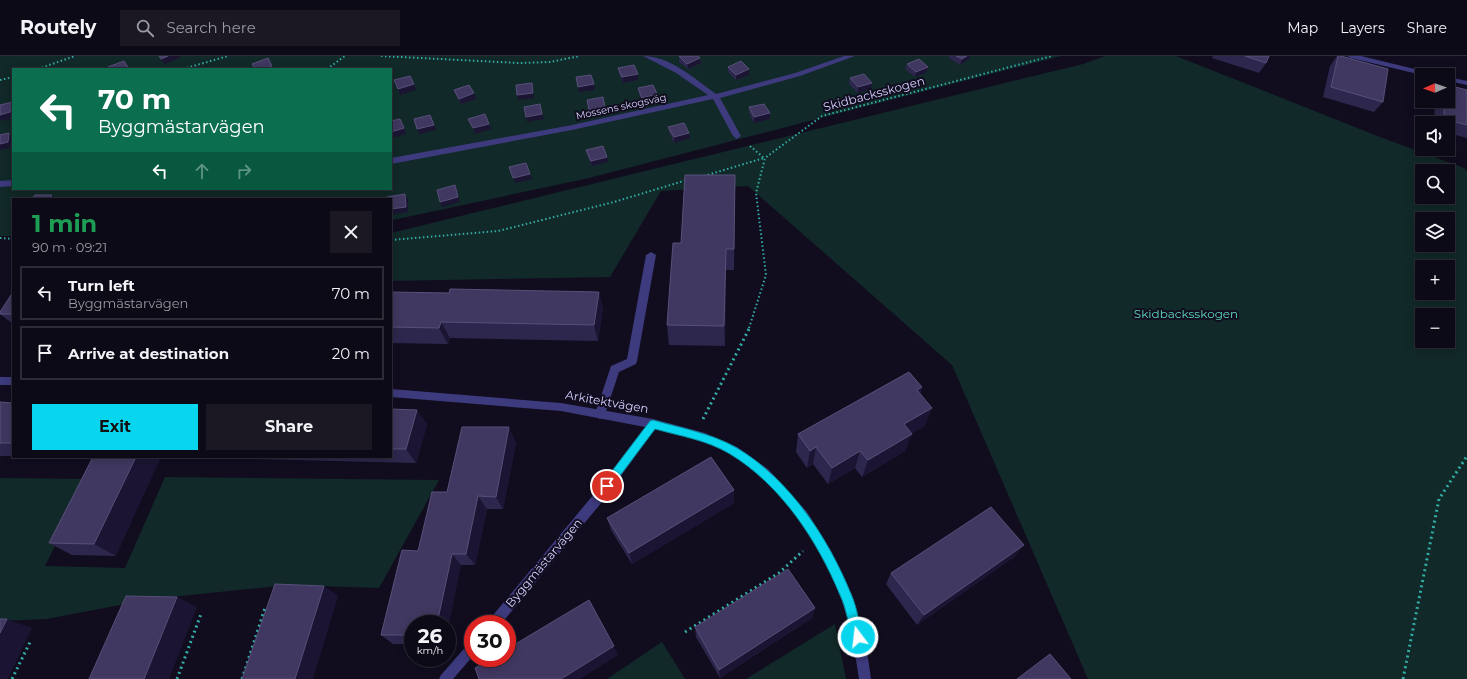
<!DOCTYPE html>
<meta charset="utf-8">
<style>
:root{--surface:#0d0a17;--page:#1b1824;--text:#f1f3f6;--muted:#9a9aa1;--line:#2d2b36;--accent:#08d6ef}
body{margin:0;font-family:Montserrat,sans-serif;background:var(--page);color:var(--text);height:100vh;display:flex;flex-direction:column;font-size:15px;white-space:nowrap}
*{box-sizing:border-box;margin:0}
p{font-size:13px;color:var(--muted)}
.icon{flex:none;width:22px;height:22px;fill:none;stroke:currentColor;stroke-width:2;stroke-linecap:round;stroke-linejoin:round}
.map{position:relative;flex:1;overflow:hidden}
.drawer{position:absolute;left:12px;top:142px;width:380px;height:260px;display:flex;flex-direction:column;background:var(--surface);border-radius:0px;box-shadow:0 2px 10px #0003,0 0 0 1px var(--line)}
.drawer>*{flex:none}
.guide{position:absolute;left:12px;top:12px;width:380px;height:122px;border-radius:0px;box-shadow:0 2px 10px #0003,0 0 0 1px var(--line);background:#0b6e4f;color:#fff;overflow:hidden}
.needle{width:26px;rotate:268deg}
.buttons{position:absolute;left:1415px;top:12px;display:grid;gap:8px}
.buttons a{display:grid;place-items:center;width:40px;height:40px;border-radius:0px;background:var(--surface);box-shadow:0 2px 10px #0003,0 0 0 1px var(--line);font-size:20px}
.speed{position:absolute;left:404px;top:559px;display:flex;gap:8px;font-size:20px;font-weight:700;text-align:center}
.speed>*{display:grid;place-content:center;width:52px;height:52px;border-radius:50%;background:var(--surface);box-shadow:0 2px 10px #0003,0 0 0 1px var(--line);line-height:1}
.speed small{font-size:10px;font-weight:400}
.speed .limit{border:6px solid #d22;background:#fff;color:#111}
.pin{position:absolute;display:grid;place-items:center;width:34px;height:34px;color:#fff;margin:-17px;border:2px solid #fff;border-radius:50%;box-shadow:0 1px 4px #0007}
.me{position:absolute;width:44px;margin:-22px;rotate:345deg;stroke-linejoin:round;filter:drop-shadow(0 0 3px #0008)}
.turn{display:flex;align-items:center;gap:14px;height:84px;padding:0 20px;font-size:18px}
.turn .icon{width:52px;height:52px;stroke-width:2.5}
.turn b{display:block;font-size:28px;line-height:34px}
.lanes{display:flex;align-items:center;height:38px;padding:0 20px;background:#0003;justify-content:center;gap:20px;direction:ltr}
.lanes .off{opacity:.35}
.round{display:grid;place-items:center;flex:none;width:42px;height:42px;border-radius:0px;background:var(--page)}
.head{display:flex;align-items:center;justify-content:space-between;height:68px;padding:0 20px}
h1{font-size:24px;font-weight:700;line-height:30px;color:#1e9e55}
.action{display:flex;gap:8px;margin-top:auto;padding:8px 20px}
.action a{flex:1;height:46px;border-radius:0px;background:var(--accent);color:#111;font-size:16px;font-weight:700;line-height:46px;text-align:center}
.action a+a{background:var(--page);color:var(--text)}
ul{padding:0;list-style:none}
li{display:flex;align-items:center;gap:12px;height:54px;margin:0 8px 6px;padding:0 12px;border:2px solid var(--line);border-radius:0px}
li div{flex:1}
li b{display:block;font-size:15px}
li em{font-style:normal}
header{display:flex;align-items:center;gap:24px;box-sizing:border-box;height:56px;padding:0 20px;background:var(--surface);border-bottom:1px solid var(--line)}
header strong{font-size:19px}
nav{display:flex;gap:22px;margin-inline-start:auto;font-size:14px}
.search{width:280px;height:36px;background:var(--page);display:flex;align-items:center;gap:10px;box-sizing:border-box;padding:0 14px;border-radius:0px;color:var(--muted);font-size:15px}
.map>svg:first-child{display:block}
.green{fill:#112928;fill-rule:evenodd}
.lines{fill:none;stroke-linecap:round;stroke-linejoin:round}
.path-far1{stroke:#32ada7;stroke-width:2;stroke-dasharray:1.5 2.5;stroke-linecap:butt}
.path{stroke:#32ada7;stroke-width:3;stroke-dasharray:2 3.5;stroke-linecap:butt}
.service{fill:#3d3a7d;fill-rule:evenodd}
.minor{fill:#3d3a7d;fill-rule:evenodd}
.tertiary{fill:#3d3a7d;fill-rule:evenodd}
.wall{fill:#2e274d}
.shaded-wall{fill:#1b1533}
.building{fill:#403860;stroke:#575079}
.route{fill:#08d6ef;stroke:#058b9b}
.labels{text-anchor:middle;stroke-width:4;stroke-linejoin:round;paint-order:stroke}
.far-street-label{font-size:10px;fill:#d3cdfd;stroke:#110d1f}
.street-label{font-size:12px;fill:#d3cdfd;stroke:#110d1f}
.park-label{font-size:12px;fill:#5ddabc;stroke:#110d1f}
</style>
<header>
<strong>Routely</strong>
<div class="search"><svg class="icon" aria-label="search" viewBox="0 0 24 24"><circle cx="10" cy="10" r="6"/><path d="M15 15l6 6"/></svg>Search here</div>
<nav><a>Map</a><a>Layers</a><a>Share</a></nav>
</header>
<div class="map">
<svg width="1467" height="623" viewBox="0 0 1467 623">
<rect width="100%" height="100%" fill="#110d1f"/>
<!-- green -->
<g class="green">
<path d="M0 0H1061L589 122 393 164H391V143H13V180H0ZM13 13H391V133H13Z"/>
<path d="M1105 0H1176L1380 81 1464 112 1467 115V623H1088L952 309 748 130 661 135 610 221 391 225V177L1083 8ZM1422 115H1448V141H1422ZM1422 163H1448V189H1422ZM1422 211H1448V237H1422ZM1422 259H1448V285H1422Z"/>
<polygon points="165,421 439,424 379,532 289,529 151,543 47,563 0,565 0,422 88,423 45,510 125,512"/>
<polygon points="835,568 846,623 746,623"/>
<polygon points="662,586 685,623 607,623"/>
</g>
<g class="lines">
<!-- path-far1 -->
<g class="path-far1">
<polyline points="381,0 519,7 550,6 580,0"/>
<polyline points="38,13 75,0"/>
<polyline points="183,13 228,0"/>
<polyline points="327,13 345,0"/>
<polyline points="0,24 13,21"/>
<polyline points="750,90 764,102"/>
<polyline points="704,120 764,102"/>
<polyline points="0,182 13,183"/>
<polyline points="391,184 498,175 614,146 687,124"/>
<polyline points="749,272 766,219 756,137 765,102 822,60 1052,0"/>
</g>
<!-- path -->
<g class="path">
<polyline points="703,363 750,271"/>
<polyline points="685,576 779,517 803,495"/>
<polyline points="12,623 31,584"/>
<polyline points="177,623 201,558"/>
<polyline points="242,623 265,552"/>
<polyline points="1403,623 1439,443 1467,400"/>
</g>
<!-- service -->
<g class="service">
<path d="M643 0C670 0 695 23 716 38L795 17 844 0H855L800 20 720 42 741 80 737 83 733 80 713 43 572 74 391 108V102L572 69 708 39 676 17Z"/>
<polygon points="13,124 13,130 0,131 0,125"/>
<polygon points="651,196 656,199 637,305 636,308 619,316 604,361 600,363 596,361 595,358 611,310 627,303 646,199"/>
</g>
<!-- minor -->
<g class="minor">
<rect x="0" y="321" width="13" height="8"/>
<path d="M391 333 561 347 653 363 705 377 737 391 768 413 807 456 831 495 852 539 867 595 871 623H859C855 595 850 566 840 540 821 486 779 428 730 398 708 384 680 380 655 373L602 446 501 568H487L489 564 594 438 645 371 561 355 391 341Z"/>
<polygon points="473,585 473,600 453,623 439,623 441,619 469,587"/>
</g>
<!-- tertiary -->
<g class="tertiary">
<polygon points="1347,0 1361,0 1431,17 1435,19 1422,19 1351,2"/>
<polygon points="1448,21 1467,25 1467,29 1448,25"/>
</g>
</g>
<!-- wall -->
<g class="wall">
<polygon points="679,0 700,2 701,7 688,13 679,6"/>
<polygon points="949,0 970,0 970,2 960,9 949,2"/>
<polygon points="1213,0 1269,0 1266,7 1259,17 1212,2"/>
<polygon points="1337,0 1341,0 1383,46 1374,56 1323,41 1330,10"/>
<polygon points="907,8 928,11 927,16 915,21 905,13"/>
<polygon points="728,11 749,19 736,24 728,16"/>
<polygon points="618,12 638,24 623,27 619,18"/>
<polygon points="850,22 872,27 871,32 858,37 849,28"/>
<polygon points="638,32 657,38 658,44 643,47 639,38"/>
<polygon points="454,34 476,43 461,48 456,39"/>
<polygon points="1467,34 1467,82 1448,77 1448,67 1435,67 1434,45 1448,45"/>
<polygon points="749,51 770,63 754,67 749,57"/>
<polygon points="668,71 689,77 690,82 674,87 669,76"/>
<polygon points="586,94 608,106 592,110 587,99"/>
<polygon points="735,119 734,214 726,214 725,290 669,289 667,269 681,187"/>
<polygon points="13,236 13,268 0,258 0,256"/>
<polygon points="391,236 603,252 598,285 450,282 448,288 391,287"/>
<polygon points="922,331 920,338 925,370 912,377 905,395 862,421 855,412 828,428 813,408 807,412 796,396 798,378"/>
<polygon points="0,346 13,347 13,400 0,400"/>
<polygon points="391,353 427,368 416,407 214,402 212,401 391,401"/>
<polygon points="516,386 503,453 487,453 475,509 461,509 413,568 413,588 393,588 381,579 447,436"/>
<polygon points="41,401 68,401 68,402"/>
<polygon points="93,401 116,500 72,499 49,487"/>
<polygon points="734,434 734,447 632,508 611,474 607,462"/>
<polygon points="1024,489 1014,501 917,569 886,528 891,517"/>
<polygon points="815,552 812,562 720,622 696,581 695,571"/>
</g>
<!-- shaded-wall -->
<g class="shaded-wall">
<polygon points="168,0 179,0 180,2 165,8 161,3"/>
<polygon points="967,0 970,0 970,2 960,9 962,3"/>
<polygon points="700,2 701,7 688,13 687,8"/>
<polygon points="272,10 274,13 264,13"/>
<polygon points="928,11 927,16 915,21 916,16"/>
<polygon points="749,13 749,19 736,24 736,19"/>
<polygon points="638,18 638,24 623,27 622,21"/>
<polygon points="532,27 534,42 518,44 517,39"/>
<polygon points="872,27 871,32 858,37 858,31"/>
<polygon points="414,28 416,34 400,39 398,33"/>
<polygon points="594,28 595,34 579,36 578,31"/>
<polygon points="474,37 476,43 461,48 459,43"/>
<polygon points="657,38 658,44 643,47 642,42"/>
<polygon points="605,51 606,56 590,59 589,54"/>
<polygon points="13,55 13,62 2,65 0,63 0,59"/>
<polygon points="770,57 770,63 754,67 754,61"/>
<polygon points="542,58 544,63 527,66 526,61"/>
<polygon points="430,59 436,74 419,78 417,73"/>
<polygon points="489,68 491,73 475,78 473,72"/>
<polygon points="404,72 406,78 391,82 391,76"/>
<polygon points="9,77 13,81 13,91 0,94 0,88"/>
<polygon points="689,77 690,82 674,87 674,81"/>
<polygon points="607,101 608,106 592,110 591,105"/>
<polygon points="530,118 532,123 515,127 513,122"/>
<polygon points="455,129 460,146 442,151 440,146"/>
<polygon points="405,138 408,144 408,156 391,159 391,153"/>
<polygon points="52,139 56,143 50,143"/>
<polygon points="726,193 726,214 725,290 724,270"/>
<polygon points="599,236 603,252 598,285 594,269"/>
<polygon points="441,266 450,282 448,288 439,272"/>
<polygon points="922,331 915,350 917,334"/>
<polygon points="932,352 925,370 897,386 904,368"/>
<polygon points="417,354 427,368 416,407 406,393"/>
<polygon points="509,371 516,386 503,453 496,441"/>
<polygon points="912,378 905,395 862,421 868,404"/>
<polygon points="816,391 813,408 807,412 810,395"/>
<polygon points="860,395 855,412 828,428 832,412"/>
<polygon points="136,401 161,401 116,500 94,488"/>
<polygon points="734,434 734,447 632,508 629,497"/>
<polygon points="478,440 487,453 475,509 466,498"/>
<polygon points="1024,489 1014,501 917,569 924,559"/>
<polygon points="452,498 461,509 447,578 447,568 437,568"/>
<polygon points="324,530 338,540 313,623 295,623"/>
<polygon points="177,541 197,551 169,623 144,623"/>
<polygon points="815,552 812,562 720,622 719,614"/>
<polygon points="7,563 32,572 8,623 0,623 0,577"/>
<polygon points="614,590 618,599 580,623 561,623"/>
</g>
<!-- building -->
<g class="building">
<polygon points="159,0 168,0 161,3"/>
<polygon points="679,0 698,0 700,2 687,8"/>
<polygon points="956,0 967,0 962,3"/>
<polygon points="1245,0 1269,0 1266,7"/>
<polygon points="1338,0 1341,0 1388,13 1383,46 1331,31"/>
<polygon points="268,2 272,10 264,13 255,13 252,8"/>
<polygon points="919,3 928,11 916,16 907,8"/>
<polygon points="124,5 129,13 109,13 108,11"/>
<polygon points="741,5 749,13 736,19 728,11"/>
<polygon points="634,9 638,18 622,21 618,12"/>
<polygon points="864,18 872,27 858,31 850,22"/>
<polygon points="591,19 594,28 578,31 576,21"/>
<polygon points="410,20 414,28 398,33 394,24"/>
<polygon points="532,27 533,37 517,39 516,29"/>
<polygon points="469,29 474,37 459,43 454,34"/>
<polygon points="653,29 657,38 642,42 638,32"/>
<polygon points="1448,29 1467,34 1467,69 1444,63 1444,45 1448,45"/>
<polygon points="603,41 605,51 589,54 587,44"/>
<polygon points="13,46 13,55 0,59 0,49"/>
<polygon points="540,48 542,58 526,61 524,51"/>
<polygon points="764,48 770,57 754,61 749,51"/>
<polygon points="485,58 489,68 473,72 468,63"/>
<polygon points="430,59 434,69 417,73 414,63"/>
<polygon points="400,63 404,72 391,76 391,65"/>
<polygon points="684,67 689,77 674,81 668,71"/>
<polygon points="9,77 8,86 0,88 0,79"/>
<polygon points="603,90 607,101 591,105 586,94"/>
<polygon points="526,107 530,118 513,122 509,111"/>
<polygon points="685,119 735,119 734,193 726,193 724,270 667,269 673,187 681,187"/>
<polygon points="455,129 458,141 440,146 437,134"/>
<polygon points="405,138 406,151 391,153 391,143 387,143 387,141"/>
<polygon points="35,139 52,139 50,143 31,143"/>
<polygon points="450,233 599,236 594,269 441,266 439,272 391,271 391,236 449,237"/>
<polygon points="13,236 13,258 0,258 0,256"/>
<polygon points="909,316 922,331 917,334 932,352 904,368 912,378 868,404 860,395 832,412 816,391 810,395 798,378"/>
<polygon points="0,346 13,347 13,387 0,387"/>
<polygon points="391,353 417,354 406,393 391,393"/>
<polygon points="462,371 509,371 496,441 478,440 466,498 452,498 437,568 413,568 413,579 381,579 402,494 418,495 432,436 447,436"/>
<polygon points="93,401 136,401 94,488 49,487"/>
<polygon points="711,401 734,434 629,497 607,462"/>
<polygon points="991,451 1024,489 924,559 891,517"/>
<polygon points="788,513 815,552 719,614 695,571"/>
<polygon points="275,528 324,530 295,623 242,623"/>
<polygon points="126,540 177,541 144,623 89,623"/>
<polygon points="589,544 614,590 561,623 479,623 475,612 492,602 507,602 507,593"/>
<polygon points="0,563 7,563 0,577"/>
<polygon points="1050,598 1071,623 1017,623"/>
</g>
<!-- route -->
<path class="route" d="M653 364C681 372 711 377 737 392 789 423 828 481 851 538 857 551 859 567 863 581L862 585 858 587 854 585C848 570 847 553 840 539 817 484 781 429 730 398 707 384 680 380 655 373L610 433H603L602 430 603 427 650 365Z"/>
<g class="labels">
<!-- far-street labels -->
<g class="far-street-label">
<text transform="translate(621 50) rotate(-12)" y="4">Mossens skogsväg</text>
</g>
<!-- street labels -->
<g class="street-label">
<text transform="translate(874 38) rotate(-15)" y="4">Skidbacksskogen</text>
<text transform="translate(607 346) rotate(10)" y="4">Arkitektvägen</text>
<text transform="translate(544 507) rotate(-50)" y="4">Byggmästarvägen</text>
</g>
<!-- park labels -->
<g class="park-label">
<text x="1186" y="262">Skidbacksskogen</text>
</g>
</g>
</svg>
<div class="buttons">
<a><svg class="needle" viewBox="-14 -14 28 28"><path d="M0-13l5 13h-10z" fill="#e53935"/><path d="M0 13l5-13h-10z" fill="#9a9aa1"/></svg></a>
<a><svg class="icon" aria-label="sound" viewBox="0 0 24 24"><path d="M4 9h4l5-4v14l-5-4H4zM17 9q2 3 0 6"/></svg></a>
<a><svg class="icon" aria-label="search" viewBox="0 0 24 24"><circle cx="10" cy="10" r="6"/><path d="M15 15l6 6"/></svg></a>
<a><svg class="icon" aria-label="layers" viewBox="0 0 24 24"><path d="M12 4l9 5-9 5-9-5zM3 14l9 5 9-5"/></svg></a>
<a>+</a>
<a>−</a>
</div>
<div class="speed"><div>26<small>km/h</small></div><div class="limit">30</div></div>
<div class="pin" style="left:607px;top:430px;background:#d93025"><svg class="icon" aria-label="arrive" viewBox="0 0 24 24"><path d="M6 21V4h12l-3 4 3 4H6"/></svg></div>
<svg class="me" style="left:858px;top:581px" viewBox="-20 -20 40 40"><circle r="17" fill="#08d6ef" stroke="#fff" stroke-width="3"/><path d="M0-11L8 9 0 5-8 9z" fill="#fff"/></svg>
<div class="guide">
<div class="turn"><svg class="icon" aria-label="left" viewBox="0 0 24 24"><path d="M17 20v-9H6M10 6l-5 5 5 5"/></svg><div><b>70 m</b>Byggmästarvägen</div></div>
<div class="lanes"><svg class="icon" aria-label="left" viewBox="0 0 24 24"><path d="M17 20v-9H6M10 6l-5 5 5 5"/></svg><svg class="icon off" aria-label="ahead" viewBox="0 0 24 24"><path d="M12 20V5M6 11l6-6 6 6"/></svg><svg class="icon off" aria-label="right" viewBox="0 0 24 24"><path d="M7 20v-9h11M14 6l5 5-5 5"/></svg></div>
</div>
<section class="drawer">
<div class="head"><div><h1>1 min</h1><p>90 m · 09:21</p></div><a class="round"><svg class="icon" aria-label="close" viewBox="0 0 24 24"><path d="M6 6l12 12M18 6L6 18"/></svg></a></div>
<ul>
<li><svg class="icon" aria-label="left" viewBox="0 0 24 24"><path d="M17 20v-9H6M10 6l-5 5 5 5"/></svg><div><b>Turn left</b><p>Byggmästarvägen</p></div><em>70 m</em></li>
<li><svg class="icon" aria-label="arrive" viewBox="0 0 24 24"><path d="M6 21V4h12l-3 4 3 4H6"/></svg><div><b>Arrive at destination</b></div><em>20 m</em></li>
</ul>
<div class="action"><a>Exit</a><a>Share</a></div>
</section>
</div>
